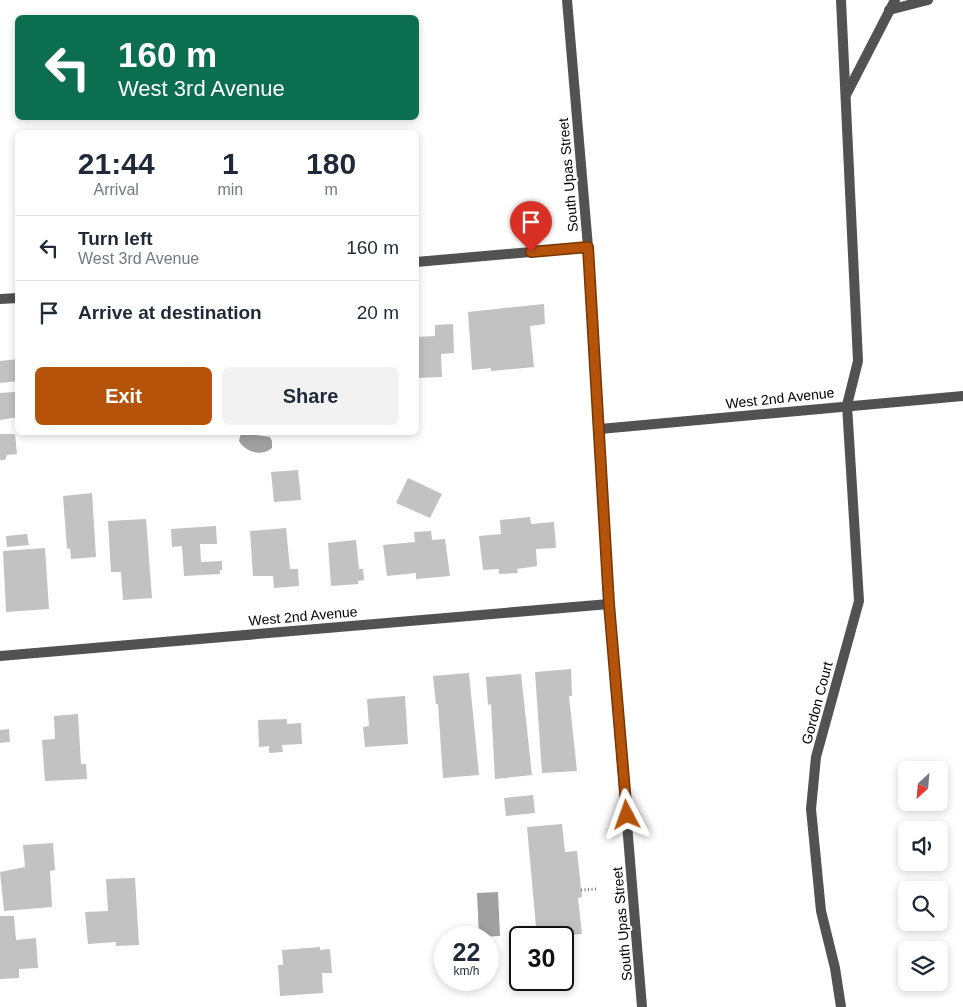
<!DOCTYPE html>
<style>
:root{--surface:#fff;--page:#f2f2f3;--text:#1f2937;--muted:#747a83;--line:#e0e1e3;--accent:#b45309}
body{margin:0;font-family:Arial,sans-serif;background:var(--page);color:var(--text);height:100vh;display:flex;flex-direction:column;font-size:19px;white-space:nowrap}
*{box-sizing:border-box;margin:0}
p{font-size:16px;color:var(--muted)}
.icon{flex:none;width:28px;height:28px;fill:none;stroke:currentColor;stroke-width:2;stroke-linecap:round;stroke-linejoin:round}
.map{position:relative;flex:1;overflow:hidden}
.side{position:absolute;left:15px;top:130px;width:404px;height:305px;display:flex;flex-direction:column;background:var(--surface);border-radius:8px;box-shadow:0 2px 8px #0003}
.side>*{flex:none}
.banner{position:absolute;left:15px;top:15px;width:404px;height:105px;border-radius:8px;box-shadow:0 2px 8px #0003;background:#0b6e4f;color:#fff;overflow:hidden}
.needle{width:32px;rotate:206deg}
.buttons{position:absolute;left:898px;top:761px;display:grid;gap:10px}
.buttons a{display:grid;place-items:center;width:50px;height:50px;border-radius:8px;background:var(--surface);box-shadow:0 2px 8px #0003;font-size:25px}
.speed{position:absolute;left:434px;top:926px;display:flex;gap:10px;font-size:25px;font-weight:700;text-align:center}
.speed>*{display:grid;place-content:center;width:65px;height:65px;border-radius:50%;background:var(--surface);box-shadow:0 2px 8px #0003;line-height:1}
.speed small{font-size:12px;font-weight:400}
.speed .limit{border:2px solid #111;border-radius:8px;background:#fff;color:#111}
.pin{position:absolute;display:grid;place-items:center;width:42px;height:42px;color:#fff;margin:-51px -21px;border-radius:50% 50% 50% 0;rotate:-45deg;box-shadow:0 0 5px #0007}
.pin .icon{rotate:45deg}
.me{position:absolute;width:55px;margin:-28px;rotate:356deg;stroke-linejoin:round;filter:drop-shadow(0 0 4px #0008)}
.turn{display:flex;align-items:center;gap:18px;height:105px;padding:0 20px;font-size:22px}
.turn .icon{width:65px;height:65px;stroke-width:2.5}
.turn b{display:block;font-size:35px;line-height:42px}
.eta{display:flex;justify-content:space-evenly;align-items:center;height:85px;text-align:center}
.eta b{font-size:30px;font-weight:700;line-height:35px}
.button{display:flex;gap:10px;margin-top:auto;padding:10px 20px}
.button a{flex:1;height:58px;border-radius:8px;background:var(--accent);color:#fff;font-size:20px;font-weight:700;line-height:58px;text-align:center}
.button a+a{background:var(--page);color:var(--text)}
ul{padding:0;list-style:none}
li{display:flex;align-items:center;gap:15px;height:65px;padding:0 20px;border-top:1px solid var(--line)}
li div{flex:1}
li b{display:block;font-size:19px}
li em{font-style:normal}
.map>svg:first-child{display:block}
.water{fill:#a0a0a0}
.building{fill:#c2c2c2}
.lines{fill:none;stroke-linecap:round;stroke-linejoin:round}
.path{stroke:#747474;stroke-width:3;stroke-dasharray:1 2.5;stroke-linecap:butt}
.lane{stroke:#525252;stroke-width:10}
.street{stroke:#525252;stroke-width:10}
.route-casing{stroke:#753606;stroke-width:12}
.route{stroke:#b45309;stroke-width:9}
.labels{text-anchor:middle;stroke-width:4;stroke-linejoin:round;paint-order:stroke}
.street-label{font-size:14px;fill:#000;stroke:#fff}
</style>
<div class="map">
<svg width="963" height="1007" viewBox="0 0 963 1007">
<rect width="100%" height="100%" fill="#fff"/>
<!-- water -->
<g class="water">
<path d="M241 433 270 437 272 441V448C262 457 245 452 239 441Z"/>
<polygon points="498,892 500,936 479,937 477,893"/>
</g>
<!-- building -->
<g class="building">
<polygon points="544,304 545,324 530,326 534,367 491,371 491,368 472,370 468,312"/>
<polygon points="453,324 454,353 441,354 442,377 416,378 416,337 435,336 435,325"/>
<polygon points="18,359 18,381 0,383 0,361"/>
<polygon points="14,392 18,394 18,417 0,420 0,393"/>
<polygon points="0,434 15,434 17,454 7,455 5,460 0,460"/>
<polygon points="298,470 301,500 274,502 271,472"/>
<polygon points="408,478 442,494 430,518 396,503"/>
<polygon points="92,493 96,557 71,559 70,548 67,549 63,496"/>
<polygon points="530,517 531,524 554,522 556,548 536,549 537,566 517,569 518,573 499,574 499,569 483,570 479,536 501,534 500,520"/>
<polygon points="146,519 152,598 123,600 121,572 111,572 108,521"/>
<polygon points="216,526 217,544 200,544 201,562 222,561 222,570 220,570 220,574 184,576 182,546 172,547 171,529"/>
<polygon points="286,528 290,569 298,569 299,586 274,588 273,576 253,576 250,531"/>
<polygon points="431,531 432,540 445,539 450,576 416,579 416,573 387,576 383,545 415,542 414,532"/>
<polygon points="27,534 29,545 7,547 6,536"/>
<polygon points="356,540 359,569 363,569 364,580 358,581 358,584 331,586 328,543"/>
<polygon points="45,548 49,609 6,612 3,551"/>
<polygon points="571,669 572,696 569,696 577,771 542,773 535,672"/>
<polygon points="469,673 479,775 443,778 438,704 436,704 433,676"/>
<polygon points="521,674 532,775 495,779 491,704 488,705 486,677"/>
<polygon points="405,696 408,744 365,747 363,727 369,726 367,699"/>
<polygon points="78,714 81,764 86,764 87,779 45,781 42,740 55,739 54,716"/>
<polygon points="287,719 287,724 301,723 302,744 282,745 283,752 269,753 269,746 259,747 258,720"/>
<polygon points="9,729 10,742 0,743 0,730"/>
<polygon points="533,795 535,813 506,816 504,798"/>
<polygon points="562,824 565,852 577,851 582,897 578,898 582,934 537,938 527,827"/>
<polygon points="53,843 55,870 50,871 52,907 4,911 0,872 25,867 23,845"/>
<polygon points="135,878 139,945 116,946 116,942 88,944 85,912 108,911 106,879"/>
<polygon points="0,916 14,916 16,940 36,938 38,968 19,969 19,978 0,979"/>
<polygon points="320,947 320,950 330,949 332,973 322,973 323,993 280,996 278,965 283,965 282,950"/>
</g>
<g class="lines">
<!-- path -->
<polyline class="path" points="581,890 596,889"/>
<!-- lane -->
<g class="lane">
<polyline points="841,0 858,361 847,405"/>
<polyline points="889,10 928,0"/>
<polyline points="846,95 895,0"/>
</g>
<!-- street -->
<g class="street">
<polyline points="567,0 588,247 609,604 642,1007"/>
<polyline points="416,262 588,247"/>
<polyline points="0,299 18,298"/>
<polyline points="600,429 963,396"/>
<polyline points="0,656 609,604"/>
<polyline points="841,1007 835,968 821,911 811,809 816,757 859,601 847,405"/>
</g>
</g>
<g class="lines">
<!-- route casing -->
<g class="route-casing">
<polyline id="route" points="531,252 588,247 609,604 627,815"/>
</g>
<!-- route -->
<use href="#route" class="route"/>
</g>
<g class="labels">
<!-- street labels -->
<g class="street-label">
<text transform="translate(568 175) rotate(-95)" y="5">South Upas Street</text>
<text transform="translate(780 398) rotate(-6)" y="5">West 2nd Avenue</text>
<text transform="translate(303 616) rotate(-5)" y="5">West 2nd Avenue</text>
<text transform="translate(817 703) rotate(-75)" y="5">Gordon Court</text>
<text transform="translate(622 924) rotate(-95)" y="5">South Upas Street</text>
</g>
</g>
</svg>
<div class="buttons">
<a><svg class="needle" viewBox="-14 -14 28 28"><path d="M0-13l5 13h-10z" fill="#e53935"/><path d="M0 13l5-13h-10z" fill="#747a83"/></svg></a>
<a><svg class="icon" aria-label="sound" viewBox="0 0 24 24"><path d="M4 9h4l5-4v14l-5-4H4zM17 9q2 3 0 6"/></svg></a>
<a><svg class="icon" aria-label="search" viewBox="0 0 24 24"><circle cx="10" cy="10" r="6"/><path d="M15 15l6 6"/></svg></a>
<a><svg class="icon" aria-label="layers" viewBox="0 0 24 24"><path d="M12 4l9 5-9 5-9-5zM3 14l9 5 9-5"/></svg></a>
</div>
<div class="speed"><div>22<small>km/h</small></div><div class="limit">30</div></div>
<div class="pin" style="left:531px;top:252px;background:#d93025"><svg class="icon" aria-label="arrive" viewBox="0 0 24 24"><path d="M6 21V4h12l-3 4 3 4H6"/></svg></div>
<svg class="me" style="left:627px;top:815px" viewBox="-20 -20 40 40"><path d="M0-17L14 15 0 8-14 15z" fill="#b45309" stroke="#fff" stroke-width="4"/></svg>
<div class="banner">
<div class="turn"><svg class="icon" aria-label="left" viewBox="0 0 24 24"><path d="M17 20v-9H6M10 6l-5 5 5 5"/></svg><div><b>160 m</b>West 3rd Avenue</div></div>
</div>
<section class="side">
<div class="eta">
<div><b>21:44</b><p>Arrival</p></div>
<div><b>1</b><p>min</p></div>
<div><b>180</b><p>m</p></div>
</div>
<ul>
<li><svg class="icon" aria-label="left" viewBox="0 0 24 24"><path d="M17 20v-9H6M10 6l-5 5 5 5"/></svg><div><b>Turn left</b><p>West 3rd Avenue</p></div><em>160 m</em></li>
<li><svg class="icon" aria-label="arrive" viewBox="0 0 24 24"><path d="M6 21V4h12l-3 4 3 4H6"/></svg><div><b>Arrive at destination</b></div><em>20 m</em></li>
</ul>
<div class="button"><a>Exit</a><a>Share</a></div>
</section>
</div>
